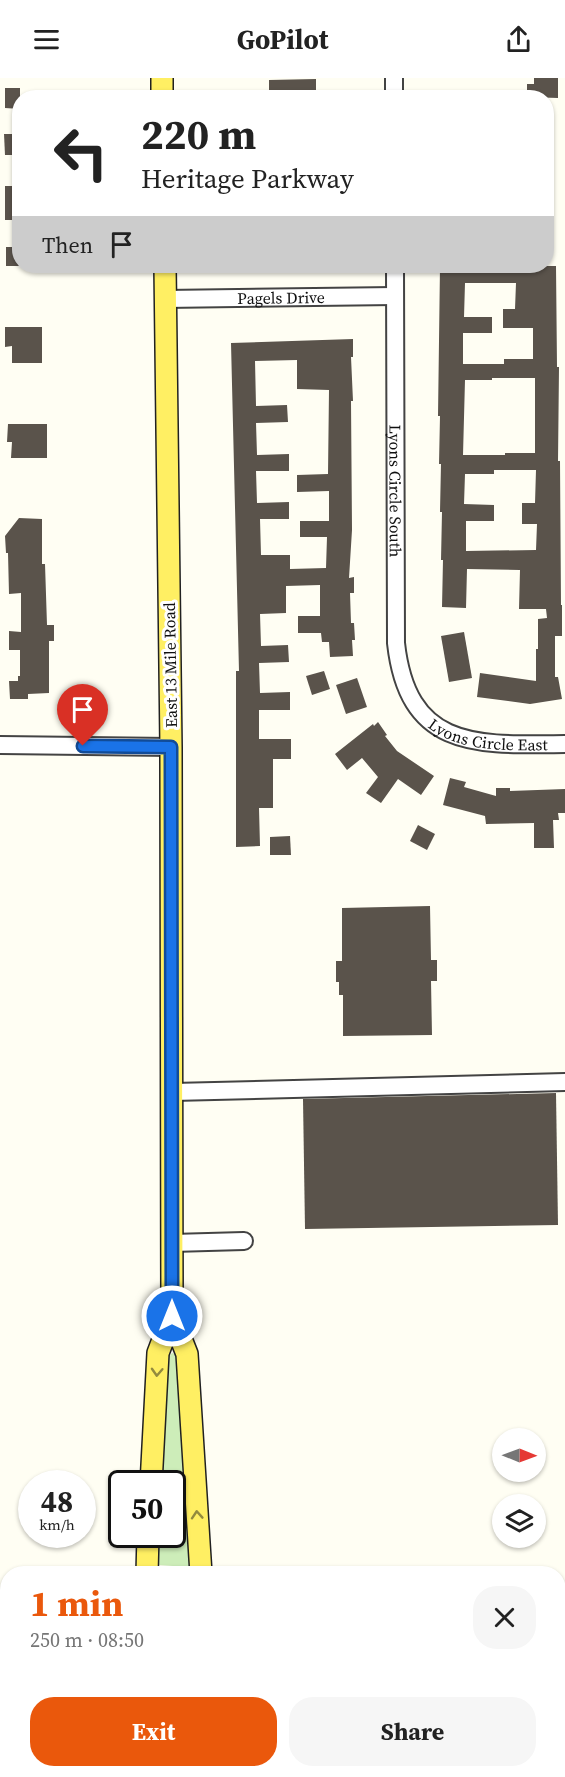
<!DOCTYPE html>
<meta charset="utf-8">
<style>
:root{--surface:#fff;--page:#f6f6f6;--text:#222;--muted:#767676;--accent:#ea580c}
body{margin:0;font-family:"Source Serif 4",serif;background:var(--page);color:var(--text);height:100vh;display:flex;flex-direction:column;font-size:22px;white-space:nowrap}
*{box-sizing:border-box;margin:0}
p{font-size:20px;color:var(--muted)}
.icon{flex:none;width:33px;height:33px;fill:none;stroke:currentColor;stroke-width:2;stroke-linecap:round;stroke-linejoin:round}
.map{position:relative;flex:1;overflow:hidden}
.details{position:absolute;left:0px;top:1488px;width:566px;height:212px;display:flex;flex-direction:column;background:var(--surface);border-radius:24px 24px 0 0;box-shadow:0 2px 4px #0004}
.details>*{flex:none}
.top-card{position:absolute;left:12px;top:12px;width:542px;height:183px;border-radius:24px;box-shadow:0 2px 4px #0004;background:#fff;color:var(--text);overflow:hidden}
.needle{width:39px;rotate:91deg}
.controls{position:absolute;left:492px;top:1350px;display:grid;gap:12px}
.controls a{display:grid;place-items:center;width:54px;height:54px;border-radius:50%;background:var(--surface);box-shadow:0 2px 4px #0004;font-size:30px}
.speed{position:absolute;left:18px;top:1392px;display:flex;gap:12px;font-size:30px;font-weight:700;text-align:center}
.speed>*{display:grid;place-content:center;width:78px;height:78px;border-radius:50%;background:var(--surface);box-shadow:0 2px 4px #0004;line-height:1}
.speed small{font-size:15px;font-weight:400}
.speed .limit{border:3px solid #111;border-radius:9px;background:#fff;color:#111}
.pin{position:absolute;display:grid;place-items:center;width:51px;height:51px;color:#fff;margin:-62px -26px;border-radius:50% 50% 50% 0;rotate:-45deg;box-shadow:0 0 6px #0007}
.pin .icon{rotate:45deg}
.me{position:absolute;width:66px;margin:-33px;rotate:0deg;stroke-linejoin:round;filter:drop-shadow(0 0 4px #0008)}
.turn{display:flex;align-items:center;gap:21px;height:126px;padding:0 30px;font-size:27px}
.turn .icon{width:78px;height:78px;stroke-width:2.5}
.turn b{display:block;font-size:42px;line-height:51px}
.then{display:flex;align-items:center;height:57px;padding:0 30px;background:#0003;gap:12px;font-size:22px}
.round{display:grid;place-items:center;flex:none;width:63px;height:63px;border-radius:24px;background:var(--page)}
.summary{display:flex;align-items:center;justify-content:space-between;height:102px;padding:0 30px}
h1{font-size:36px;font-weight:700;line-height:45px;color:var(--accent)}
.action{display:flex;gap:12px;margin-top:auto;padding:12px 30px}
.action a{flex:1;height:69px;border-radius:24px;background:var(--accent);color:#fff;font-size:24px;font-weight:700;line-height:69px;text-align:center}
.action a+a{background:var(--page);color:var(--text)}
header{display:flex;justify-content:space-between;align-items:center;height:78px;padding:0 30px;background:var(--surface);font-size:27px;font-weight:700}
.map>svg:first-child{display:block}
.green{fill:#cdedb9}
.building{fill:#5a534b;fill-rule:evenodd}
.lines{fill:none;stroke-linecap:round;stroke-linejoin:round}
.minor-casing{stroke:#434343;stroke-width:20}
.major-casing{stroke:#212121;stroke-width:24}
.minor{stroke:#fff;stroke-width:16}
.major{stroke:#ffef63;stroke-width:21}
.oneway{stroke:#938b3e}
.route-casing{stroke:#114b97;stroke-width:15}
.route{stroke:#1a73e8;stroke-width:10}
.labels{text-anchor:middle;stroke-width:6;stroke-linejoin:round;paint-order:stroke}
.street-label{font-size:16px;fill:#101010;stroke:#fff}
</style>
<header><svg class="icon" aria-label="menu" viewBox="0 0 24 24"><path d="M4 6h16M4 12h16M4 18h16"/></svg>GoPilot<svg class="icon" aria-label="share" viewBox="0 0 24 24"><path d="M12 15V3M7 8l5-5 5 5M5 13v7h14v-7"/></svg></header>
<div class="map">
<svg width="565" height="1699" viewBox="0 0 565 1699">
<rect width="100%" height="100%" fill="#fffef3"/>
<!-- green -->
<g class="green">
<polygon points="172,1275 175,1276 177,1279 191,1491 189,1492 173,1488 158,1487 158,1457 172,1456 172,1406 161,1405 169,1279"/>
<polygon points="158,1692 190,1692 191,1699 158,1699"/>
</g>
<!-- building -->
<g class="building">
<polygon points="534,0 558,0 558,20 527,19 527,6 534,6"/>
<polygon points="316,1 316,20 269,20 269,2"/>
<polygon points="5,10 20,10 20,31 5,30"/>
<polygon points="4,56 20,56 20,77 5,77"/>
<rect x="5" y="108" width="15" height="34"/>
<rect x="6" y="169" width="14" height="19"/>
<path d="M440 188 503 189V188H556L557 289H559L558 383H560L561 527H562V558H555V599H558L562 621 530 626 477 619 480 595 536 603V571H538V541L547 540 546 531H519L520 492 467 491 466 530 442 529 443 482H441L442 434H440L441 386H439L440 338H438ZM465 205H516L515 231H503V250H533V281H504V286H463V255H492V239H464ZM492 300H535V375H505V377H463L465 302H492ZM494 392H536L535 425H522V446H537L536 472 466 473V443H494V427L464 426 465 396H494Z"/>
<polygon points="5,249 42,249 42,285 12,285 12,268 5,269"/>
<path d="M353 261V279H351L353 323H351L352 452 349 500 354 499V515H350L351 545H354L355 562H352L353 578 330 579 329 564H322L321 555H298V538H320V507L286 508V535L260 536 261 568 288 567 289 584 259 585 260 615 290 614V632H259V661H291V681H273V730H259L260 768 236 769V593H239L231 265ZM297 282V311L329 312 328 396 297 397V414L329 413V443H300V459H327L326 490 290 491V477H261L260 441H289V424L257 425 256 393H289V376L257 377 256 345 288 344 287 327 256 328 255 283Z"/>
<polygon points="8,346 47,346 47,380 11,380 12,364 7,364"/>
<polygon points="19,440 42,441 42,486 45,486 47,547 54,547 54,563 49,563 49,615 28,616 28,621 10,621 9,603 18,603 18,598 20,598 20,572 9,572 9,553 21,554 21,515 9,516 8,475 6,475 5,458"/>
<polygon points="464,554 472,600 449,604 441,558"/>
<polygon points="324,593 330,611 312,617 306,598"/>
<polygon points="357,600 367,629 346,636 336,607"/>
<polygon points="378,644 387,657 385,658 397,673 434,698 421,717 398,701 381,725 366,715 378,699 362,680 347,692 335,676 373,646 374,648"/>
<polygon points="450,700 466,704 464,709 496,718 496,710 510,710 510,713 565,711 565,735 558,735 559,742 553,742 554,770 534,770 534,745 486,746 485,738 443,727"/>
<polygon points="418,747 435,756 427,772 410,763"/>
<polygon points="290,758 291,777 270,777 270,759"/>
<polygon points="430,828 431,882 437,882 437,903 431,903 432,957 343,958 343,917 339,917 339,904 336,904 336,883 342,883 342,830"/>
<polygon points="556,1015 558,1147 305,1151 303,1021"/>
</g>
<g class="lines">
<!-- minor casing -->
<g class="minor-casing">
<g id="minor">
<polyline points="394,0 394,20"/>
<path id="s1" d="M395 188 396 565C408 673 478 667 565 666"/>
<path id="s2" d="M165 221 395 218"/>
<polyline points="0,667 171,669"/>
<polyline points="173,1014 565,1004"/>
<polyline points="172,1165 244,1163"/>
<polyline points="0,1611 8,1611"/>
<polyline points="0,1683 8,1683"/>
<polyline points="81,1692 81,1699"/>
<polyline points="403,1692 403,1699"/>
<polyline points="13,1699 14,1692"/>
<polyline points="45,1699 45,1692"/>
<polyline points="248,1699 248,1692"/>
</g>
</g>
<!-- major casing -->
<g class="major-casing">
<g id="major">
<polyline points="162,0 162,20"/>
<polyline points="172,1238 187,1276 201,1496"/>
<polyline points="151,1406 158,1275 172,1238 171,669 165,188"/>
<polyline points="147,1496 148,1456"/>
<polyline points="147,1692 148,1699"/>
<polyline points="204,1692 204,1699"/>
</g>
</g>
<!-- minor -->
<use href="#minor" class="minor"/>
<!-- major -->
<use href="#major" class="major"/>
</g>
<!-- one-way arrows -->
<defs><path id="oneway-chevron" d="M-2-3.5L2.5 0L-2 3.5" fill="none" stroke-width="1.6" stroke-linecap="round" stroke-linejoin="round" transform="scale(1.5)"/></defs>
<g class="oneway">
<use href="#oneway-chevron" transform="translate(157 1294) rotate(93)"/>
<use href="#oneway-chevron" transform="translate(197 1437) rotate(-94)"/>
</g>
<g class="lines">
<!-- route casing -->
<g class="route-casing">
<polyline id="route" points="83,668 171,669 172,1238"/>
</g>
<!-- route -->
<use href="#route" class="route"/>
</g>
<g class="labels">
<!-- street labels -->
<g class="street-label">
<text dy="6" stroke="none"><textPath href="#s2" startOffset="116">Pagels Drive</textPath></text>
<text dy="6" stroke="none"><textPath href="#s1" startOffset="225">Lyons Circle South</textPath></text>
<text transform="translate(170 587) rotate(-91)" y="6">East 13 Mile Road</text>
<text dy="6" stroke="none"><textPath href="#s1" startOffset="526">Lyons Circle East</textPath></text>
</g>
</g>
</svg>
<div class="controls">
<a><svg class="needle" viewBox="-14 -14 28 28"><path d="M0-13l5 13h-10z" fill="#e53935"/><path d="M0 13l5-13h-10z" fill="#767676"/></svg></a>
<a><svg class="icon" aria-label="layers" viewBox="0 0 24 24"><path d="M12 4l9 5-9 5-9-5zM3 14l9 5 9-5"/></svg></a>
</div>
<div class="speed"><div>48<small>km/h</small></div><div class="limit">50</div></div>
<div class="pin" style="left:83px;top:668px;background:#d93025"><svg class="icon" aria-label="arrive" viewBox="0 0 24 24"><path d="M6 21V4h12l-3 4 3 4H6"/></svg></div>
<svg class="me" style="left:172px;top:1238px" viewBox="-20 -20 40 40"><circle r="17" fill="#1a73e8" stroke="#fff" stroke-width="3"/><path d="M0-11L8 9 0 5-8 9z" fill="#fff"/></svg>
<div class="top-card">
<div class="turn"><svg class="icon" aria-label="left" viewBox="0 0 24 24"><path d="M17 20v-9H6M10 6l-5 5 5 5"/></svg><div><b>220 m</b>Heritage Parkway</div></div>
<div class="then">Then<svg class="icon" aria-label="arrive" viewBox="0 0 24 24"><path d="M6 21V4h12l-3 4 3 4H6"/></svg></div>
</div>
<section class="details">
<div class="summary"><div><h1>1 min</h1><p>250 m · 08:50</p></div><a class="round"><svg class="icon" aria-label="close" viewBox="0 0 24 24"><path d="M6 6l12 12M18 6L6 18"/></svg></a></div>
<div class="action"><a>Exit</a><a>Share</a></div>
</section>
</div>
